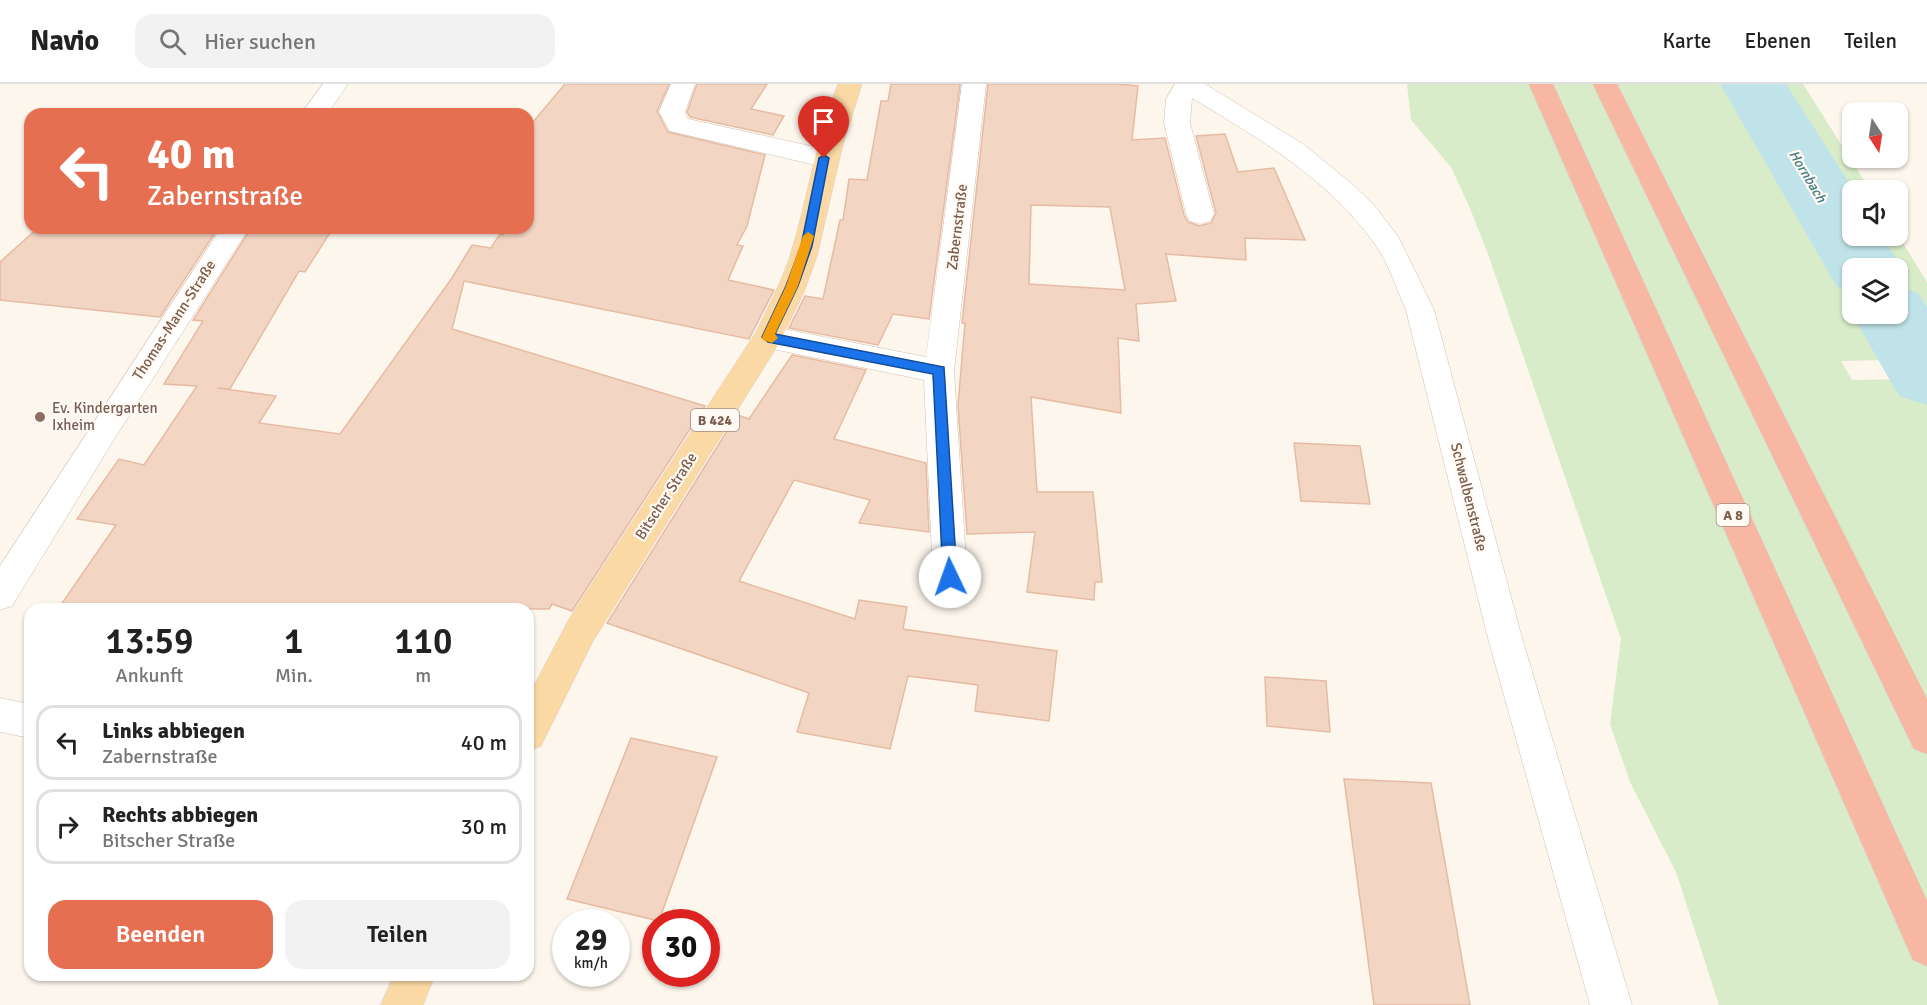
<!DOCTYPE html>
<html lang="de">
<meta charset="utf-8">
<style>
:root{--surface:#fff;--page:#f2f2f2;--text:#222;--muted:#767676;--line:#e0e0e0;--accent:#e76f51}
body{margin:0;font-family:Signika,sans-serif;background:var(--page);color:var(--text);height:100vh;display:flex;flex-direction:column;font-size:22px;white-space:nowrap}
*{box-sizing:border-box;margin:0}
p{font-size:20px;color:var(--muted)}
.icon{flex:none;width:33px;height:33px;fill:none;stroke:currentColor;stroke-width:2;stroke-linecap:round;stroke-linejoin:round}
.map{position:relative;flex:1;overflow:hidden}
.details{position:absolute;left:24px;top:519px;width:510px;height:378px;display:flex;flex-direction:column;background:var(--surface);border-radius:18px;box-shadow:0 2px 4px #0004}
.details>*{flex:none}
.hud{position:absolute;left:24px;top:24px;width:510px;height:126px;border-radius:18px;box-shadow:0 2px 4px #0004;background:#e76f51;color:#fff;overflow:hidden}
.needle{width:39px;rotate:168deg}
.buttons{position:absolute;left:1842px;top:18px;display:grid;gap:12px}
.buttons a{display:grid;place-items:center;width:66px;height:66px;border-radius:12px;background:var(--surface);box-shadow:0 2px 4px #0004;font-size:30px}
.speed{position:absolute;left:552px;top:825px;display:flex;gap:12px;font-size:30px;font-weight:700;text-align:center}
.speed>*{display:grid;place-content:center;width:78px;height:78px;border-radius:50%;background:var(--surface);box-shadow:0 2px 4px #0004;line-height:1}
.speed small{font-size:15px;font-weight:400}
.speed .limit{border:9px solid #d22;background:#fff;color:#111}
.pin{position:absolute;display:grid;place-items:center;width:51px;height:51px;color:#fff;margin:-62px -26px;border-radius:50% 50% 50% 0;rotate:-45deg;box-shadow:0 0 6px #0007}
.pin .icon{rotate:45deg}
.me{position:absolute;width:66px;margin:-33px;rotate:357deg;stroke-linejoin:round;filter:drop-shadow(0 0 4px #0008)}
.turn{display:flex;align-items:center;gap:21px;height:126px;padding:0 24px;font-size:27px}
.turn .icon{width:78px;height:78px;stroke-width:2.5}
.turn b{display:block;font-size:42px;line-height:51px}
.eta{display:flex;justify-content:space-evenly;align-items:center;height:102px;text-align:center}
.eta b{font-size:36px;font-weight:600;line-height:42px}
.button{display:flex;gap:12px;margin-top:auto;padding:12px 24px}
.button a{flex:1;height:69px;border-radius:18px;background:var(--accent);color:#fff;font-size:24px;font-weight:600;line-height:69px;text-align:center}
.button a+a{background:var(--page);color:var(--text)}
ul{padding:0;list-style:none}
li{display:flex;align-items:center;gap:18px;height:75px;margin:0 12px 9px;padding:0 12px;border:3px solid var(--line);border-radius:18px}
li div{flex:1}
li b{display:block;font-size:22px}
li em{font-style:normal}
header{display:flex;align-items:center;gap:36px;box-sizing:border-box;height:84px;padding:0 30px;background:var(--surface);border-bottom:2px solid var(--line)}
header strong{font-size:28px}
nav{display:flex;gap:33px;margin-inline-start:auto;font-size:21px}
.search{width:420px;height:54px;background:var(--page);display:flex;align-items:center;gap:15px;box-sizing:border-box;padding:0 21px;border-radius:18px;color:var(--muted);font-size:22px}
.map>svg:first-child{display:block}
.green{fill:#d8ecc9;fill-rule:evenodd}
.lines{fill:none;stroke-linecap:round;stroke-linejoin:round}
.river{fill:#bfe3e8;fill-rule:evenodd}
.building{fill:#f3d5c3;stroke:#e6bba3;stroke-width:1.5;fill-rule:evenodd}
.minor-casing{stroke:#d1beb0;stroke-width:1}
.major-casing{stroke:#dad1cd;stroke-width:1}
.highway-casing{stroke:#dad1cd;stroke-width:1}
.minor{fill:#fff;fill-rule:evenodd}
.major{fill:#fbd9a5;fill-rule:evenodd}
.highway{fill:#f7b7a3;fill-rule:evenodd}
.route{fill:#1a73e8;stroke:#114b97;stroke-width:1.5}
.slow{fill:#f59e0b}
.education-dot{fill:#8d6e63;stroke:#fffaf3;stroke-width:2}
.labels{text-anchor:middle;stroke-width:4.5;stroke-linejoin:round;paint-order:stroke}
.far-water-label{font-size:14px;font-style:italic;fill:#437c86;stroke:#fffaf3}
.shield{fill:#fffaf3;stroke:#a28b7f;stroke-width:1.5}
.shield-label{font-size:14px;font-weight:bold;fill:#7a5c4d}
.street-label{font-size:15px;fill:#7a5c4d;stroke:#fffaf3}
.education-label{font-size:15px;fill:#785e54;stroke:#fffaf3;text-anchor:start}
</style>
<header>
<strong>Navio</strong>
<div class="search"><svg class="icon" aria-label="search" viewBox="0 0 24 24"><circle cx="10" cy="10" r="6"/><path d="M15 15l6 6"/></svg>Hier suchen</div>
<nav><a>Karte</a><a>Ebenen</a><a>Teilen</a></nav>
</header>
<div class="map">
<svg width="1927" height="921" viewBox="0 0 1927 921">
<rect width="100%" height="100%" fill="#fdf6ec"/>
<!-- green -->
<path class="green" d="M1407 0H1803L1870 106H1852V152L1898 151 1927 198V275L1841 277 1852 296 1927 295V921H1719L1676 788 1630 698 1610 640 1621 555 1488 170 1469 122 1451 83 1411 36ZM1852 184H1898V230H1852Z"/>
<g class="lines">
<!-- river -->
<g class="river">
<polygon points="1720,0 1786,0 1854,106 1852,152 1882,152 1902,184 1898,191 1898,184 1852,184 1852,208 1837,203"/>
<polygon points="1898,203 1918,209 1927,223 1927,321 1899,312 1852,230 1898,230"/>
</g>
</g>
<!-- building -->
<g class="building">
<polygon points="565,0 669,0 657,27 668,48 765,71 747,142 737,161 743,162 728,196 774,206 749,255 464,197 452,245 705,322 572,527 552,520 549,525 58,525 116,441 77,435 119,375 144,381 197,302 164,300 203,237 193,236 251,144 333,144 305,188 299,187 230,305 218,304 276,312 259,339 340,350 452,194 472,161 491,164 500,150 503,151 508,144 528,144 528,44"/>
<polygon points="697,0 767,0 751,25 784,32 773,51 690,33 687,28"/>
<polygon points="891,0 960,0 929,235 893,230 878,261 789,244 805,212 823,215 840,136 843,136 849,95 867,96 881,17 888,17"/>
<path d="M988 0H1117L1138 2 1132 56 1165 54 1184 131 1188 138 1199 142 1211 139 1216 129 1196 52 1225 50 1238 88 1274 84 1305 156 1245 154 1246 176 1166 170 1176 217 1136 220 1139 257 1118 254 1121 329 1031 313 1037 408H1093L1102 498H1095L1094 516 1027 508 1035 448 967 450 958 321 965 239H962ZM1031 121 1110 123 1125 206 1029 200Z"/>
<polygon points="38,144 218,144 160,233 0,216 0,178"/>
<polygon points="792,271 866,286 834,355 926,379 929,448 859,439 870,416 794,396 739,497 855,535 859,516 907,523 903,545 1057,567 1049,637 975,627 978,601 908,592 890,665 797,648 809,609 607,539 737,331 749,335"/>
<polygon points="1294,359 1360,362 1370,420 1301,417"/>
<polygon points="1265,593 1326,597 1330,648 1267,642"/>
<polygon points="631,654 717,673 659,837 567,815"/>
<polygon points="1344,695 1431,699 1470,921 1374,921"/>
</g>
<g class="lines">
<!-- minor casing -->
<g class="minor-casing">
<g id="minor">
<polygon points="323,0 348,0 327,30 301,30"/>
<polygon points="671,0 695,0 685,28 688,35 824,65 833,68 837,74 833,80 824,83 670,47 659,28"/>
<polygon points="962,0 986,0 954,287 967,493 962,503 950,508 938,503 933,493 924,296 768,264 758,261 753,253 758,245 768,242 926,273"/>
<path d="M1175 0H1205L1303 60 1351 99 1374 121 1399 154 1434 226 1522 554 1632 921H1590L1488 554 1406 226C1396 204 1389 179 1374 159 1329 95 1258 54 1192 14L1190 39 1214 130 1210 137 1200 140 1190 137 1186 130 1164 39 1166 15Z"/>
<polygon points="221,144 249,144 113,357 12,522 0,526 0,482"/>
<polygon points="0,614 30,620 30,654 0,648"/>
</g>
</g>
<!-- major casing -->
<g class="major-casing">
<g id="major">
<path d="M838 0H862L843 60 817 172 804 208 778 261 593 557 541 662 528 667V613L569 535 756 248C768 223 781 199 790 172 808 115 815 57 838 0Z"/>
<polygon points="394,891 435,891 423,921 381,921"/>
</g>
</g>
<!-- highway casing -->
<g class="highway-casing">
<g id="highway">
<polygon points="1529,0 1553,0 1927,817 1927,882 1913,876"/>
<polygon points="1593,0 1617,0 1927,615 1927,670 1914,665"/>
</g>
</g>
<!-- minor -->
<use href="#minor" class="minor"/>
<!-- major -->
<use href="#major" class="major"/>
<!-- highway -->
<use href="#highway" class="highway"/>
</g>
<!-- route -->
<polygon class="route" points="824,71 829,74 812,162 798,202 775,250 944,283 957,493 955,497 950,499 945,497 943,493 933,290 768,258 762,253 786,202 801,162 819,74"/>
<!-- slow -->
<polygon class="slow" points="808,148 814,152 798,202 775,250 778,254 772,259 763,256 762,253 786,202 803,152"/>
<!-- markers -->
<circle class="education-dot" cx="40" cy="333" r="6"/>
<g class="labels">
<!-- far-water labels -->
<g class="far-water-label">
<text transform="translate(1808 92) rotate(59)" y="5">Hornbach</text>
</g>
<!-- shield labels -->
<g class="shield">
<rect x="691" y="325" width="48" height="22" rx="4.5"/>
<rect x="1716.5" y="420" width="33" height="22" rx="4.5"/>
</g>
<g class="shield-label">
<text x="715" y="341">B 424</text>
<text x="1733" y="436">A 8</text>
</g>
<!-- street labels -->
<g class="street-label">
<text transform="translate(957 143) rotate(-83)" y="5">Zabernstraße</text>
<text transform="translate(174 236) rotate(-57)" y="5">Thomas-Mann-Straße</text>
<text transform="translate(666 412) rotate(-57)" y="5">Bitscher Straße</text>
<text transform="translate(1469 413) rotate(76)" y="5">Schwalbenstraße</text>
</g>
<!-- education labels -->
<g class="education-label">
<text x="52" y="329">Ev. Kindergarten<tspan x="52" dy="17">Ixheim</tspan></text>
</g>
</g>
</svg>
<div class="buttons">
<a><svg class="needle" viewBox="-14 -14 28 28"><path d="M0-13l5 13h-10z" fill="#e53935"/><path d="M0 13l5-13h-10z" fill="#767676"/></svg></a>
<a><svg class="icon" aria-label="sound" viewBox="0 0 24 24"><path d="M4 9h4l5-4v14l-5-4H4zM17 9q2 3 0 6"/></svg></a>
<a><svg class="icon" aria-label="layers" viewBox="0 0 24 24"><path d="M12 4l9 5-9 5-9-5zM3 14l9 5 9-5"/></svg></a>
</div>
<div class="speed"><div>29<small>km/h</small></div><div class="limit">30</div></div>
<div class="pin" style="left:824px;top:74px;background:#d93025"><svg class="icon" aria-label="arrive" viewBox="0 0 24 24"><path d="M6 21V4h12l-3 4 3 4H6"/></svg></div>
<svg class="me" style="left:950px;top:493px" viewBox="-20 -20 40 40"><circle r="19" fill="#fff"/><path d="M0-13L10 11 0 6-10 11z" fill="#1a73e8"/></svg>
<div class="hud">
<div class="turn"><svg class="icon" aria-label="left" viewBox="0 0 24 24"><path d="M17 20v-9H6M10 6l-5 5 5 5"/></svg><div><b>40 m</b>Zabernstraße</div></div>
</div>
<section class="details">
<div class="eta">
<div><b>13:59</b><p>Ankunft</p></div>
<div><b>1</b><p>Min.</p></div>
<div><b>110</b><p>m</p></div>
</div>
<ul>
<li><svg class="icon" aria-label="left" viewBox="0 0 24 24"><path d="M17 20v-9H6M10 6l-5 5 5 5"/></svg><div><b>Links abbiegen</b><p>Zabernstraße</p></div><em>40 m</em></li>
<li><svg class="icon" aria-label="right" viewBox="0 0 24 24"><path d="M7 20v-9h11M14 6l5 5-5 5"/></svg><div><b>Rechts abbiegen</b><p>Bitscher Straße</p></div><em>30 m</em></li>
</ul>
<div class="button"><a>Beenden</a><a>Teilen</a></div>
</section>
</div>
